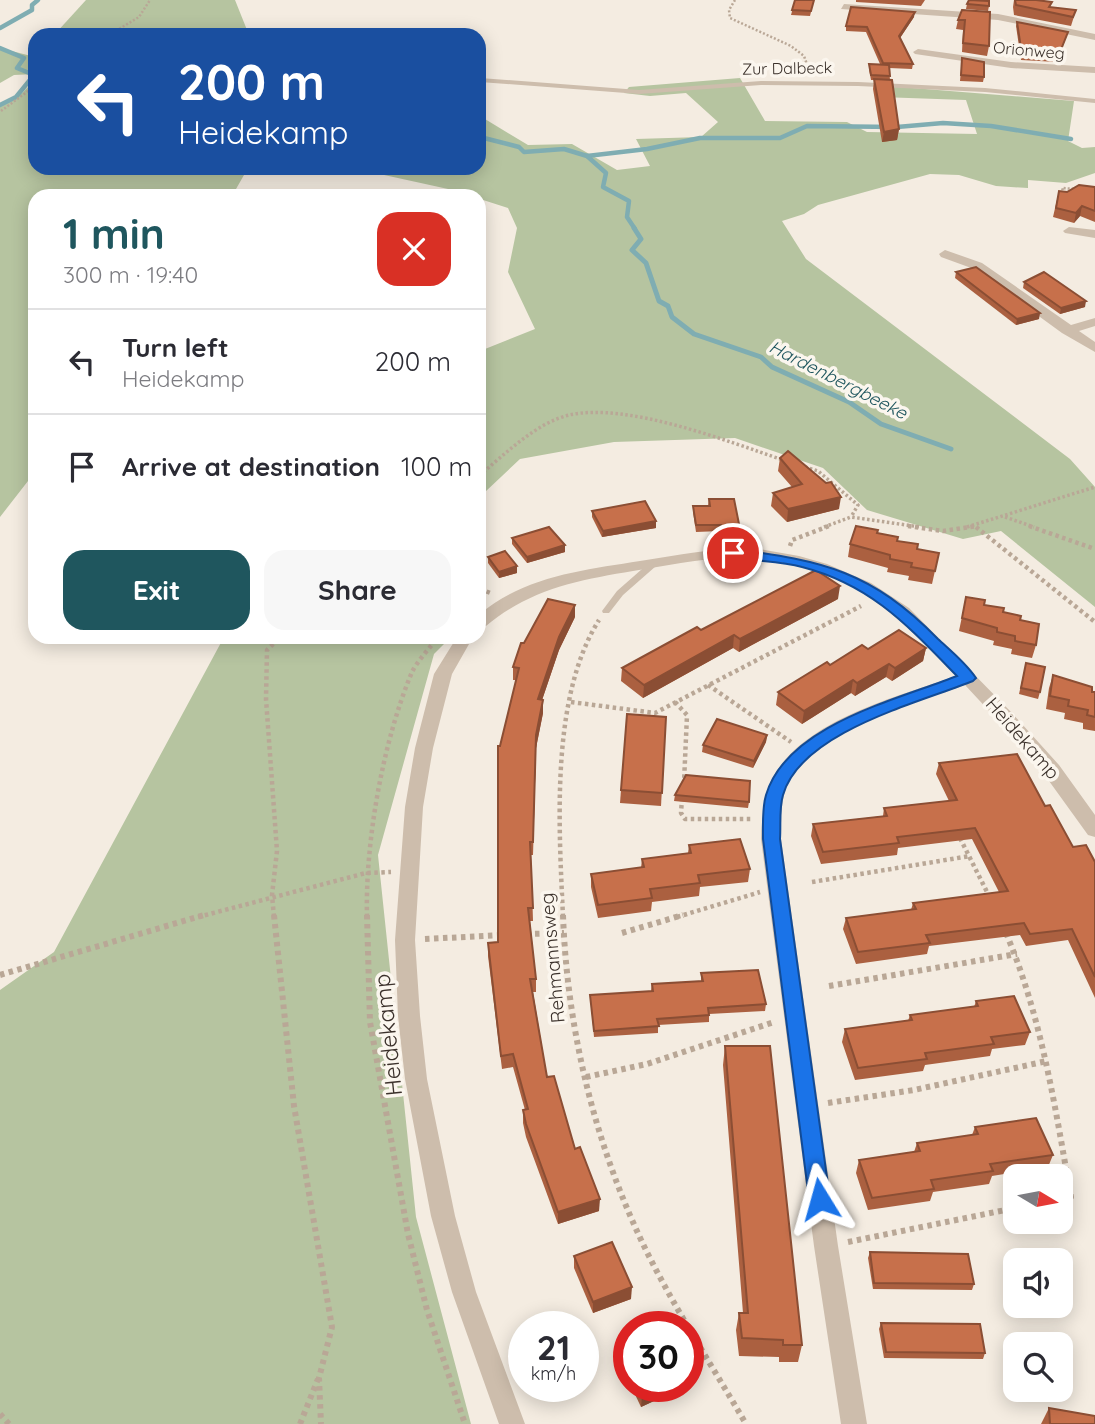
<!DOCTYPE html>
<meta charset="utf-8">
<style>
:root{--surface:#fff;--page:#f7f7f7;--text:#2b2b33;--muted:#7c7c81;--line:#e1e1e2;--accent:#1f565e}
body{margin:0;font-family:Quicksand,sans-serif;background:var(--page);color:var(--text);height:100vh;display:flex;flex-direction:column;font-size:26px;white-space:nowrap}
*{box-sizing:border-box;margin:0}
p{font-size:23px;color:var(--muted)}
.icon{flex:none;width:38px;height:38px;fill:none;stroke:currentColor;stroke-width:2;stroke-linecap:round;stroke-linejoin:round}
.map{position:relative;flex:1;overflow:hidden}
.panel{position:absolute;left:28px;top:189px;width:458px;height:455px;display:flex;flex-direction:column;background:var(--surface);border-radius:21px;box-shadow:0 4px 18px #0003}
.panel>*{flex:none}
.top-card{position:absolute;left:28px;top:28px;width:458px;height:147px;border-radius:21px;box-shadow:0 4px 18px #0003;background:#1a4fa0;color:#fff;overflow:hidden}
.needle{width:46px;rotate:100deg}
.buttons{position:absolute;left:1003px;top:1164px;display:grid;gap:14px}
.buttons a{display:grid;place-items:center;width:70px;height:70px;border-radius:14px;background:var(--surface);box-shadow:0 4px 18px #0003;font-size:35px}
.speed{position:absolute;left:508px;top:1311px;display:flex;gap:14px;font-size:35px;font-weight:700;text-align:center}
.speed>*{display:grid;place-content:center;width:91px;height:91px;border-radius:50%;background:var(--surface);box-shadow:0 4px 18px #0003;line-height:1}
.speed small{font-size:18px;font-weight:400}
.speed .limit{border:10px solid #d22;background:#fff;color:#111}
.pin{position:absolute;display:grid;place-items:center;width:60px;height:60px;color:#fff;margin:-30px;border:4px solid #fff;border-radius:50%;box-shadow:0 2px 7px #0007}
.me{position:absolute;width:77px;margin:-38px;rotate:352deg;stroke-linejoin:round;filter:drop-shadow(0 0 5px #0008)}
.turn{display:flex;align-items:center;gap:24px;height:147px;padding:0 35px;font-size:32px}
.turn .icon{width:91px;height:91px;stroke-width:2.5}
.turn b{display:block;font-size:49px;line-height:60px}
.round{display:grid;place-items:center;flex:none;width:74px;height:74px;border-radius:21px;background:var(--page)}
.headline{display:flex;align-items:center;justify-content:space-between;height:119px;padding:0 35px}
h1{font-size:42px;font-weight:700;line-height:52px;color:var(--accent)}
.cta{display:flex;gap:14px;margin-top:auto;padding:14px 35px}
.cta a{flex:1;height:80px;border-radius:21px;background:var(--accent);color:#fff;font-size:28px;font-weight:700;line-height:80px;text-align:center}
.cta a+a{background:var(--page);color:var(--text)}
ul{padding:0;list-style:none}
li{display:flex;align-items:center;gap:21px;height:105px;padding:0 35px;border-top:2px solid var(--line)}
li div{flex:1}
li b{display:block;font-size:26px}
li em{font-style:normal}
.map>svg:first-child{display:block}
.green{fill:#b6c4a0}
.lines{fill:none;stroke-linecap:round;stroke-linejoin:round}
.stream-far1{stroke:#7fadb2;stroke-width:4.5}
.stream{stroke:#7fadb2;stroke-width:5}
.path-far3{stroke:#b9a796;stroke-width:2.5;stroke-dasharray:2 2;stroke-linecap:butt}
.path-far2{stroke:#b9a796;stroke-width:3.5;stroke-dasharray:2.5 2.5;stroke-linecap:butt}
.path-far1{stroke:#b9a796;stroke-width:4.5;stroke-dasharray:3.5 3.5;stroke-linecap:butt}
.path{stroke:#b9a796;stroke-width:6;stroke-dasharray:4.5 4.5;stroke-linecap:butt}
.service{fill:#cdbdac;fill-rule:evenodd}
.minor{fill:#cdbdac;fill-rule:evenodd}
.wall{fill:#ab6040}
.shaded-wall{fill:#8b4e34}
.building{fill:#c7704b;stroke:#8b4e34;stroke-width:2}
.route{fill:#1a73e8;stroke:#114b97;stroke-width:2}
.labels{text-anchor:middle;stroke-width:7;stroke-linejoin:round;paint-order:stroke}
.far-street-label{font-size:16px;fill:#3b312b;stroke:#fbf6ee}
.far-water-label{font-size:18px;font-style:italic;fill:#1f565e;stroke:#fbf6ee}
.street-label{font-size:19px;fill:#3b312b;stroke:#fbf6ee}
.near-street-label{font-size:23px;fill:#3b312b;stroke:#fbf6ee}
</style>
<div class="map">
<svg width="1095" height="1424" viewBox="0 0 1095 1424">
<rect width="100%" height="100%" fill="#f4ece1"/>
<!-- green -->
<g class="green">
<polygon points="86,0 235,0 249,35 55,34"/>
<polygon points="0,48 35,57 35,74 14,75 0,83"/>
<polygon points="740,78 765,121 847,122 867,132 977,134 966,100 880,97 874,89 888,86 1074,101 1068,141 1082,148 1095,147 1095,173 1066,183 1028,180 1028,188 996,186 959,175 930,174 818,205 804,214 782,221 806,259 1070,459 1095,487 1095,607 1001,531 963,539 867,510 823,468 735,438 614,442 520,459 485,492 480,502 480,351 535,329 508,272 517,228 508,208 480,199 480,196 375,173 271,168 480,168 480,116 528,145 572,144 617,170 650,166 636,139 701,137 718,122 686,93 650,96 624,93 629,87"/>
<polygon points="35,80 35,168 248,168 232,196 35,196 35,472 0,517 0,106 20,95"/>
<polygon points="224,637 451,637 434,654 378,855 416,1217 471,1424 0,1424 0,990 54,952"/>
</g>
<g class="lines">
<!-- stream-far1 -->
<g class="stream-far1">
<polyline points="0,28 32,10 32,5 38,0"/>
<polyline points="0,48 24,58 17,68 34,75 16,97 0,105"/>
<polyline points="480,137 519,147 524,152 564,149 587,156 647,149 700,138 780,138 807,126 897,127 943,123 991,126 1071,139"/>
<polyline points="587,156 606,173 603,187 629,201 627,217 635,229"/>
</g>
<!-- stream -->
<polyline class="stream" points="634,228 641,239 632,250 646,263 659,301 668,306 672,317 694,334 761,357 772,367 849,402 881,424 951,449"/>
<!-- path-far3 -->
<g class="path-far3">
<polyline points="735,0 729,10 730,18 791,46 804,56 810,73"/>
<polyline points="109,35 139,17 150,0"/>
<polyline points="1,111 35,86"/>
<polyline points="1064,194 1062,188 1076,189"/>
</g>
<!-- path-far2 -->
<g class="path-far2">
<polyline points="805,467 818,471 858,505 851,517"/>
<path d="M480 475C505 454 536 423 569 415 627 402 727 441 783 460"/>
<polyline points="1005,517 1034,527"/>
<polyline points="824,527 851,517 920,527"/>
<polyline points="967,527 1095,487"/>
</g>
<!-- path-far1 -->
<g class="path-far1">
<polyline points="908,526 943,531 977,526"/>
<polyline points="1029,526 1095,549"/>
<polyline points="976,527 1095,622"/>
<polyline points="790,546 792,540 829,526"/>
<polyline points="480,589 493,594"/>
<polyline points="708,685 791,742"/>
<polyline points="571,702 655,713 861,606"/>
<polyline points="675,702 687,715 684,782"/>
<polyline points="682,798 681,813 685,819 753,819"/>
<polyline points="960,838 989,896"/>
<polyline points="812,882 970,856"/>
<polyline points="198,917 366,873 391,872"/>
<polyline points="274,917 272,895 277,851 266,699 267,650 280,637"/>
<path d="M367 917C365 842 383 741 412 672 418 660 430 648 438 637"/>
<path d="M563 917C559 827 550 698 599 620"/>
<polyline points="677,917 760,892"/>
</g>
<!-- path -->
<g class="path">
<polyline points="274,915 294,1106 332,1327 319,1378 321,1424"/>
<polyline points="367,915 370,1022 408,1234 427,1310 465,1424"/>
<path d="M563 915C567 1028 594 1141 643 1244 673 1306 711 1364 746 1424"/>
<polyline points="622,933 683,915"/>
<path d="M1006 933C1042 1018 1055 1107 1071 1197L1060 1199"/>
<polyline points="526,934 564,933"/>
<polyline points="425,939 504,935"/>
<polyline points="0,975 204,915"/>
<polyline points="829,986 1017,954"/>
<polyline points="586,1077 647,1064 774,1022"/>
<polyline points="828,1103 914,1090 1047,1061"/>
<polyline points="848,1242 1015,1208"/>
<polyline points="0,1414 9,1424"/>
<polyline points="300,1424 318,1379"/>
</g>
<!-- service -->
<g class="service">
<polygon points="480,78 639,90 761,81 858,82 985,88 1095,99 1095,103 985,92 858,86 761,85 639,94 480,82"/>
<polygon points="653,561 657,564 656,566 623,595 609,613 603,613 602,611 617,591 650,562"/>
</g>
<!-- minor -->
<g class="minor">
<polygon points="844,4 998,14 1095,34 1095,40 998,20 841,9"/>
<polygon points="918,49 1011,62 1095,67 1095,73 1011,68 915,54 913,52"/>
<polygon points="1069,227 1095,230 1095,238 1065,233 1063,231"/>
<polygon points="945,250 982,263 1071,325 1095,318 1095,326 1079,331 1095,342 1095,352 1062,333 974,269 941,257 939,254"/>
<path d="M753 548 799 556 827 564 871 583 909 608 1010 711 1059 765 1095 815V837L1088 835 1031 756 965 685C912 704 824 727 792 776 780 794 781 819 781 839L838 1246 867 1424H841L814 1246 761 839C762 819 763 799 771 781 801 720 897 697 956 676 890 606 832 553 728 558 697 559 665 566 633 571 579 580 530 589 486 626L480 627V614C525 576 584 570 640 561 678 555 714 548 753 548Z"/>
<polygon points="457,637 473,637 452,674 433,748 423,807 415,940 420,1016 427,1079 455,1216 476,1292 525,1424 499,1424 452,1292 431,1216 405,1079 398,1016 395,940 405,807 415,748 434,674"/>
</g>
</g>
<!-- wall -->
<g class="wall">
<polygon points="795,0 814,0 810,16 791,15"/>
<polygon points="856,0 925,0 921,6 856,2"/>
<polygon points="1014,0 1036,0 1051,7 1076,10 1071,26 1014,15 1013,7"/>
<polygon points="967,4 989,6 988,11 966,9"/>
<polygon points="962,10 989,46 987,56 962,52 963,30 956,29 958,20"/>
<polygon points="914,17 900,38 913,64 912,69 889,68 890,80 899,129 897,140 882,142 873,89 874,80 871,80 869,69 869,64 880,64 866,32 846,31 846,26"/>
<polygon points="1017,22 1068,32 1057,62 1021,60 1016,26"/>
<polygon points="962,58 984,77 983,82 960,81"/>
<polygon points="1095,187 1095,222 1080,216 1074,223 1053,217 1059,191 1067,192"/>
<polygon points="956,272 1039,319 1016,325 955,278"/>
<polygon points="1024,282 1085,307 1060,314 1023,288"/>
<polygon points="780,458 839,509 787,522 771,506 773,493 792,487 778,471"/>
<polygon points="709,499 742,539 741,546 724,547 721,531 696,532 693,512 693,506 708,506"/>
<polygon points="592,511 656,528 602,537 592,517"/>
<polygon points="877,533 917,549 939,553 932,584 908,580 909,576 887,572 888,568 848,557 850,544"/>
<polygon points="512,538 565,545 565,552 527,563 512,544"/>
<polygon points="488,557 517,573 499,578 488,563"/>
<polygon points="966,597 1020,620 1036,645 1032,658 1011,654 1012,649 993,645 994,641 959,631"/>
<polygon points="838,599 739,652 733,648 643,698 621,681 622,668 701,630"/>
<polygon points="575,617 559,650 542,700 543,700 543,713 536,748 533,855 531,855 533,921 530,921 536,979 536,992 533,992 547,1077 599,1211 558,1224 526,1137 523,1123 523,1110 525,1110 513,1067 502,1069 488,956 488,943 498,942 500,746 516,680 513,680 513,667 524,643"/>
<polygon points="926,648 923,661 892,681 886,677 855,696 851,693 802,724 776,705 778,692 830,665 868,649"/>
<polygon points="1026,663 1040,692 1038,699 1019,694"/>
<polygon points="1053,675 1095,692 1095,731 1083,729 1083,723 1064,719 1065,713 1046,709 1049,688"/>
<polygon points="666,717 661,806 620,803 621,790"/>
<polygon points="767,735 766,742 753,768 702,752 703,745"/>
<polygon points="939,763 1045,806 1073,847 1095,862 1095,998 1068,940 1026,946 1020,935 929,946 927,954 856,964 843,929 846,918 911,910 913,903 999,892 972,839 898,848 897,855 821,864 811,836 813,824 883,816 884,808 949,801 936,774"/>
<polygon points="675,795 749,802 748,808 674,801"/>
<polygon points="689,845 750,869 748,882 700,887 699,896 652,902 651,911 598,918 591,887 591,874 641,868 642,859 688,853"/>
<polygon points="701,973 766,1004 765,1011 709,1014 709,1022 658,1025 658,1033 594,1037 590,995 651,991 652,984 701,981"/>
<polygon points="976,1001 1030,1032 1025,1045 992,1049 990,1056 925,1065 923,1071 855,1080 842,1042 845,1029 908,1021 910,1015 974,1007"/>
<polygon points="725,1046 802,1345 798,1362 779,1362 779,1357 739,1356 736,1330 739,1313 743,1313 723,1065"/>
<polygon points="975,1127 1053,1155 1048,1167 992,1176 989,1184 933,1192 930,1201 868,1210 856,1173 859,1160 914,1152 917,1143 972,1135"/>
<polygon points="870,1252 974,1284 972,1290 873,1289 868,1258"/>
<polygon points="574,1256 631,1299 593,1313 574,1268"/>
<polygon points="881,1323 985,1353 983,1359 884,1358 879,1329"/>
<polygon points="628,1340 628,1381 617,1357 618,1345"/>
<polygon points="631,1386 682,1386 682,1388 641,1407"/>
<polygon points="1049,1408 1095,1424 1041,1424"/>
</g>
<!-- shaded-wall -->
<g class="shaded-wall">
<polygon points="915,12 914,17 898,41 899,36"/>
<polygon points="899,129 897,140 882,142 884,132"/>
<polygon points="1082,206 1080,216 1074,223 1076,213"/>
<polygon points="1086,301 1085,307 1060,314 1061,308"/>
<polygon points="1040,313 1039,319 1016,325 1017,319"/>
<polygon points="841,497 839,509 787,522 788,509"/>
<polygon points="656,521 656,528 602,537 603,531"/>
<polygon points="565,545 565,552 527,563 527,557"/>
<polygon points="517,566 517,573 499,578 499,572"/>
<polygon points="840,586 838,599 739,652 740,639"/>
<polygon points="575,605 575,617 559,650 538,712 538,699 559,637"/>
<polygon points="734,635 733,648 643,698 644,685"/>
<polygon points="926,648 923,661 892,681 895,668"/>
<polygon points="889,664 886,677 855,696 857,683"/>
<polygon points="853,680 851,693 802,724 804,711"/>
<polygon points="543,700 543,713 536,748 533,855 536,735"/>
<polygon points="767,735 766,742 753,768 754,761"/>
<polygon points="600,1199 599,1211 558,1224 558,1212"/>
<polygon points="632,1287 631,1299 593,1313 593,1302"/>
<polygon points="663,1386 682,1386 682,1388 641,1407 642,1396"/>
</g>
<!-- building -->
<g class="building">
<polygon points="795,0 814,0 811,11 792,10"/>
<polygon points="969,0 989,1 989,6 967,4"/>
<polygon points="1015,0 1036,0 1052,2 1049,7 1076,10 1073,17 1016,5"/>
<polygon points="851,7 915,12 899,36 913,64 883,63 867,27 846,26"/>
<polygon points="962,10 990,12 989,46 963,43 965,20 958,20"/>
<polygon points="1017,22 1068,32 1058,57 1022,55"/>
<polygon points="962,58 984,62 984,77 961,75"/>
<polygon points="869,64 889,65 890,76 871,75"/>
<polygon points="874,79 892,80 899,129 884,132"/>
<polygon points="1079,185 1095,187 1095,211 1082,206 1076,213 1056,208 1059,191 1067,192"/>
<polygon points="976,267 1040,313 1017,319 956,272"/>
<polygon points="1044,272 1086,301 1061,308 1024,282"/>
<polygon points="788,451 826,483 831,482 841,497 788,509 773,493 802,484 780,458"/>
<polygon points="709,499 734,499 742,539 725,540 721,525 696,525 693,506 710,506"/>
<polygon points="645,501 656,521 603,531 592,511"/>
<polygon points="856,526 878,530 877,533 898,537 897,541 918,544 917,549 939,553 935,571 911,567 912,563 890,559 890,555 850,544"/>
<polygon points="549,527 565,545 527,557 512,538"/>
<polygon points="505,551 517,566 499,572 488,557"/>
<polygon points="816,570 840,586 740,639 734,635 644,685 622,668 697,627 701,630"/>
<polygon points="966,597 985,600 984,605 1004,608 1003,612 1021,616 1020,620 1039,624 1036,645 1015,641 1015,636 997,632 997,628 962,618"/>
<polygon points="548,599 575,605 559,637 538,699 543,700 536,735 533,842 530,842 533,908 528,908 536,979 530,979 547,1077 554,1076 575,1149 580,1147 600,1199 558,1212 526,1124 523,1110 528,1109 513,1054 501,1056 488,943 498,942 498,746 500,746 519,668 513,667 521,643 524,643"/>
<polygon points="899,630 926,648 895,668 889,664 857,683 853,680 804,711 778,692 827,662 830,665 862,645 868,649"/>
<polygon points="1026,663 1045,667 1040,692 1021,688"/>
<polygon points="1053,675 1092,687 1092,692 1095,692 1095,717 1087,715 1088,710 1068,706 1069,700 1050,696"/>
<polygon points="627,714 666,717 662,793 621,790"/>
<polygon points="717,719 767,735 754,761 703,745"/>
<polygon points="1017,754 1045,806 1050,805 1073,847 1086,845 1095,862 1095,977 1072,929 1030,934 1024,923 926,935 930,943 858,952 846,918 916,909 913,903 1008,891 975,828 897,837 899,843 823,852 813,824 887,816 884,808 957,800 939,763"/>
<polygon points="686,775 750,781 749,802 675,795"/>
<polygon points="740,839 750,869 698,875 700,883 650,889 652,898 598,905 591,874 644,867 642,859 691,853 689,845"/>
<polygon points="758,970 766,1004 708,1008 709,1015 657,1019 659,1026 594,1031 590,995 653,991 652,984 703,981 701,973"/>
<polygon points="1014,996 1030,1032 991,1037 994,1044 925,1053 927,1059 858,1068 845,1029 912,1020 910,1015 978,1006 976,1001"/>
<polygon points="725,1046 770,1046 802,1345 783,1345 783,1340 742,1338 739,1313 748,1313"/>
<polygon points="1036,1118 1053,1155 990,1164 993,1171 931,1180 934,1189 872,1198 859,1160 920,1151 917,1143 978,1134 975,1127"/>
<polygon points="612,1242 632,1287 593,1302 574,1256"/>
<polygon points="870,1252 968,1254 974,1284 874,1283"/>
<polygon points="881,1323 980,1324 985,1353 886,1352"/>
<polygon points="628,1340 628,1367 618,1345"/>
<polygon points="637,1386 663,1386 642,1396"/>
<polygon points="1049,1408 1095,1416 1095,1424 1050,1424"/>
</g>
<!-- route -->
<path class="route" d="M733 549C824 561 871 571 938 639 951 651 966 663 976 678L973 681C918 703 801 732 783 795 779 808 781 825 780 839L830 1199 827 1206 820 1209 812 1206 809 1199 763 839C763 825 762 808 766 795 787 725 896 700 957 676 909 627 872 585 802 567 778 560 752 562 728 556L726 553Z"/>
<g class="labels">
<!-- far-street labels -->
<g class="far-street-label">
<text transform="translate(1029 50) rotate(5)" y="6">Orionweg</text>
<text transform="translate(787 68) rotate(-1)" y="6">Zur Dalbeck</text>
</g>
<!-- far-water labels -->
<g class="far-water-label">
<text transform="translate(838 380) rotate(27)" y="6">Hardenbergbeeke</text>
</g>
<!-- street labels -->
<g class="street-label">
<text transform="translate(1023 738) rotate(49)" y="7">Heidekamp</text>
<text transform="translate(552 958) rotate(-95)" y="7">Rehmannsweg</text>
</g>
<!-- near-street labels -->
<g class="near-street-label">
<text transform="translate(388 1035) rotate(-96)" y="8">Heidekamp</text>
</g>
</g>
</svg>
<div class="buttons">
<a><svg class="needle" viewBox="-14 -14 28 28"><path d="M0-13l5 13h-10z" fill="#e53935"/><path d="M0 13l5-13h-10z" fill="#7c7c81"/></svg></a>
<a><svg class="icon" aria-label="sound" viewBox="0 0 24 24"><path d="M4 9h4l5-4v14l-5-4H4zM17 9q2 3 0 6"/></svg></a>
<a><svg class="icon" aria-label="search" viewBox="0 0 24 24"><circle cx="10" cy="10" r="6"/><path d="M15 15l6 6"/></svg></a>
</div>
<div class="speed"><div>21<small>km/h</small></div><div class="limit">30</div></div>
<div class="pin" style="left:733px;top:553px;background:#d93025"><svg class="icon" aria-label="arrive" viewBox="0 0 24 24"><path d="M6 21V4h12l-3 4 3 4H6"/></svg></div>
<svg class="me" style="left:820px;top:1199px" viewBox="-20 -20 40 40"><path d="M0-17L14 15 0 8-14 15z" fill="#1a73e8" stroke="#fff" stroke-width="4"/></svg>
<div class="top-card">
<div class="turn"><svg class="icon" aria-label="left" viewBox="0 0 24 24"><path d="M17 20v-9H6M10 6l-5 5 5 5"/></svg><div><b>200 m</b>Heidekamp</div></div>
</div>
<section class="panel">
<div class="headline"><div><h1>1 min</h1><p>300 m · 19:40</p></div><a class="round" style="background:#d93025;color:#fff"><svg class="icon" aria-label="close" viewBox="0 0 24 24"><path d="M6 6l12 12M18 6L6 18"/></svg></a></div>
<ul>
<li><svg class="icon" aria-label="left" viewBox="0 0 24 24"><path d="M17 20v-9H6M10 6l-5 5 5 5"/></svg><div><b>Turn left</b><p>Heidekamp</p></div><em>200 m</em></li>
<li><svg class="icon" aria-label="arrive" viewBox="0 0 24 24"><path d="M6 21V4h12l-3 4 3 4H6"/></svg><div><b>Arrive at destination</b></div><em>100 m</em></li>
</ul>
<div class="cta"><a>Exit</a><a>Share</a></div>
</section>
</div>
